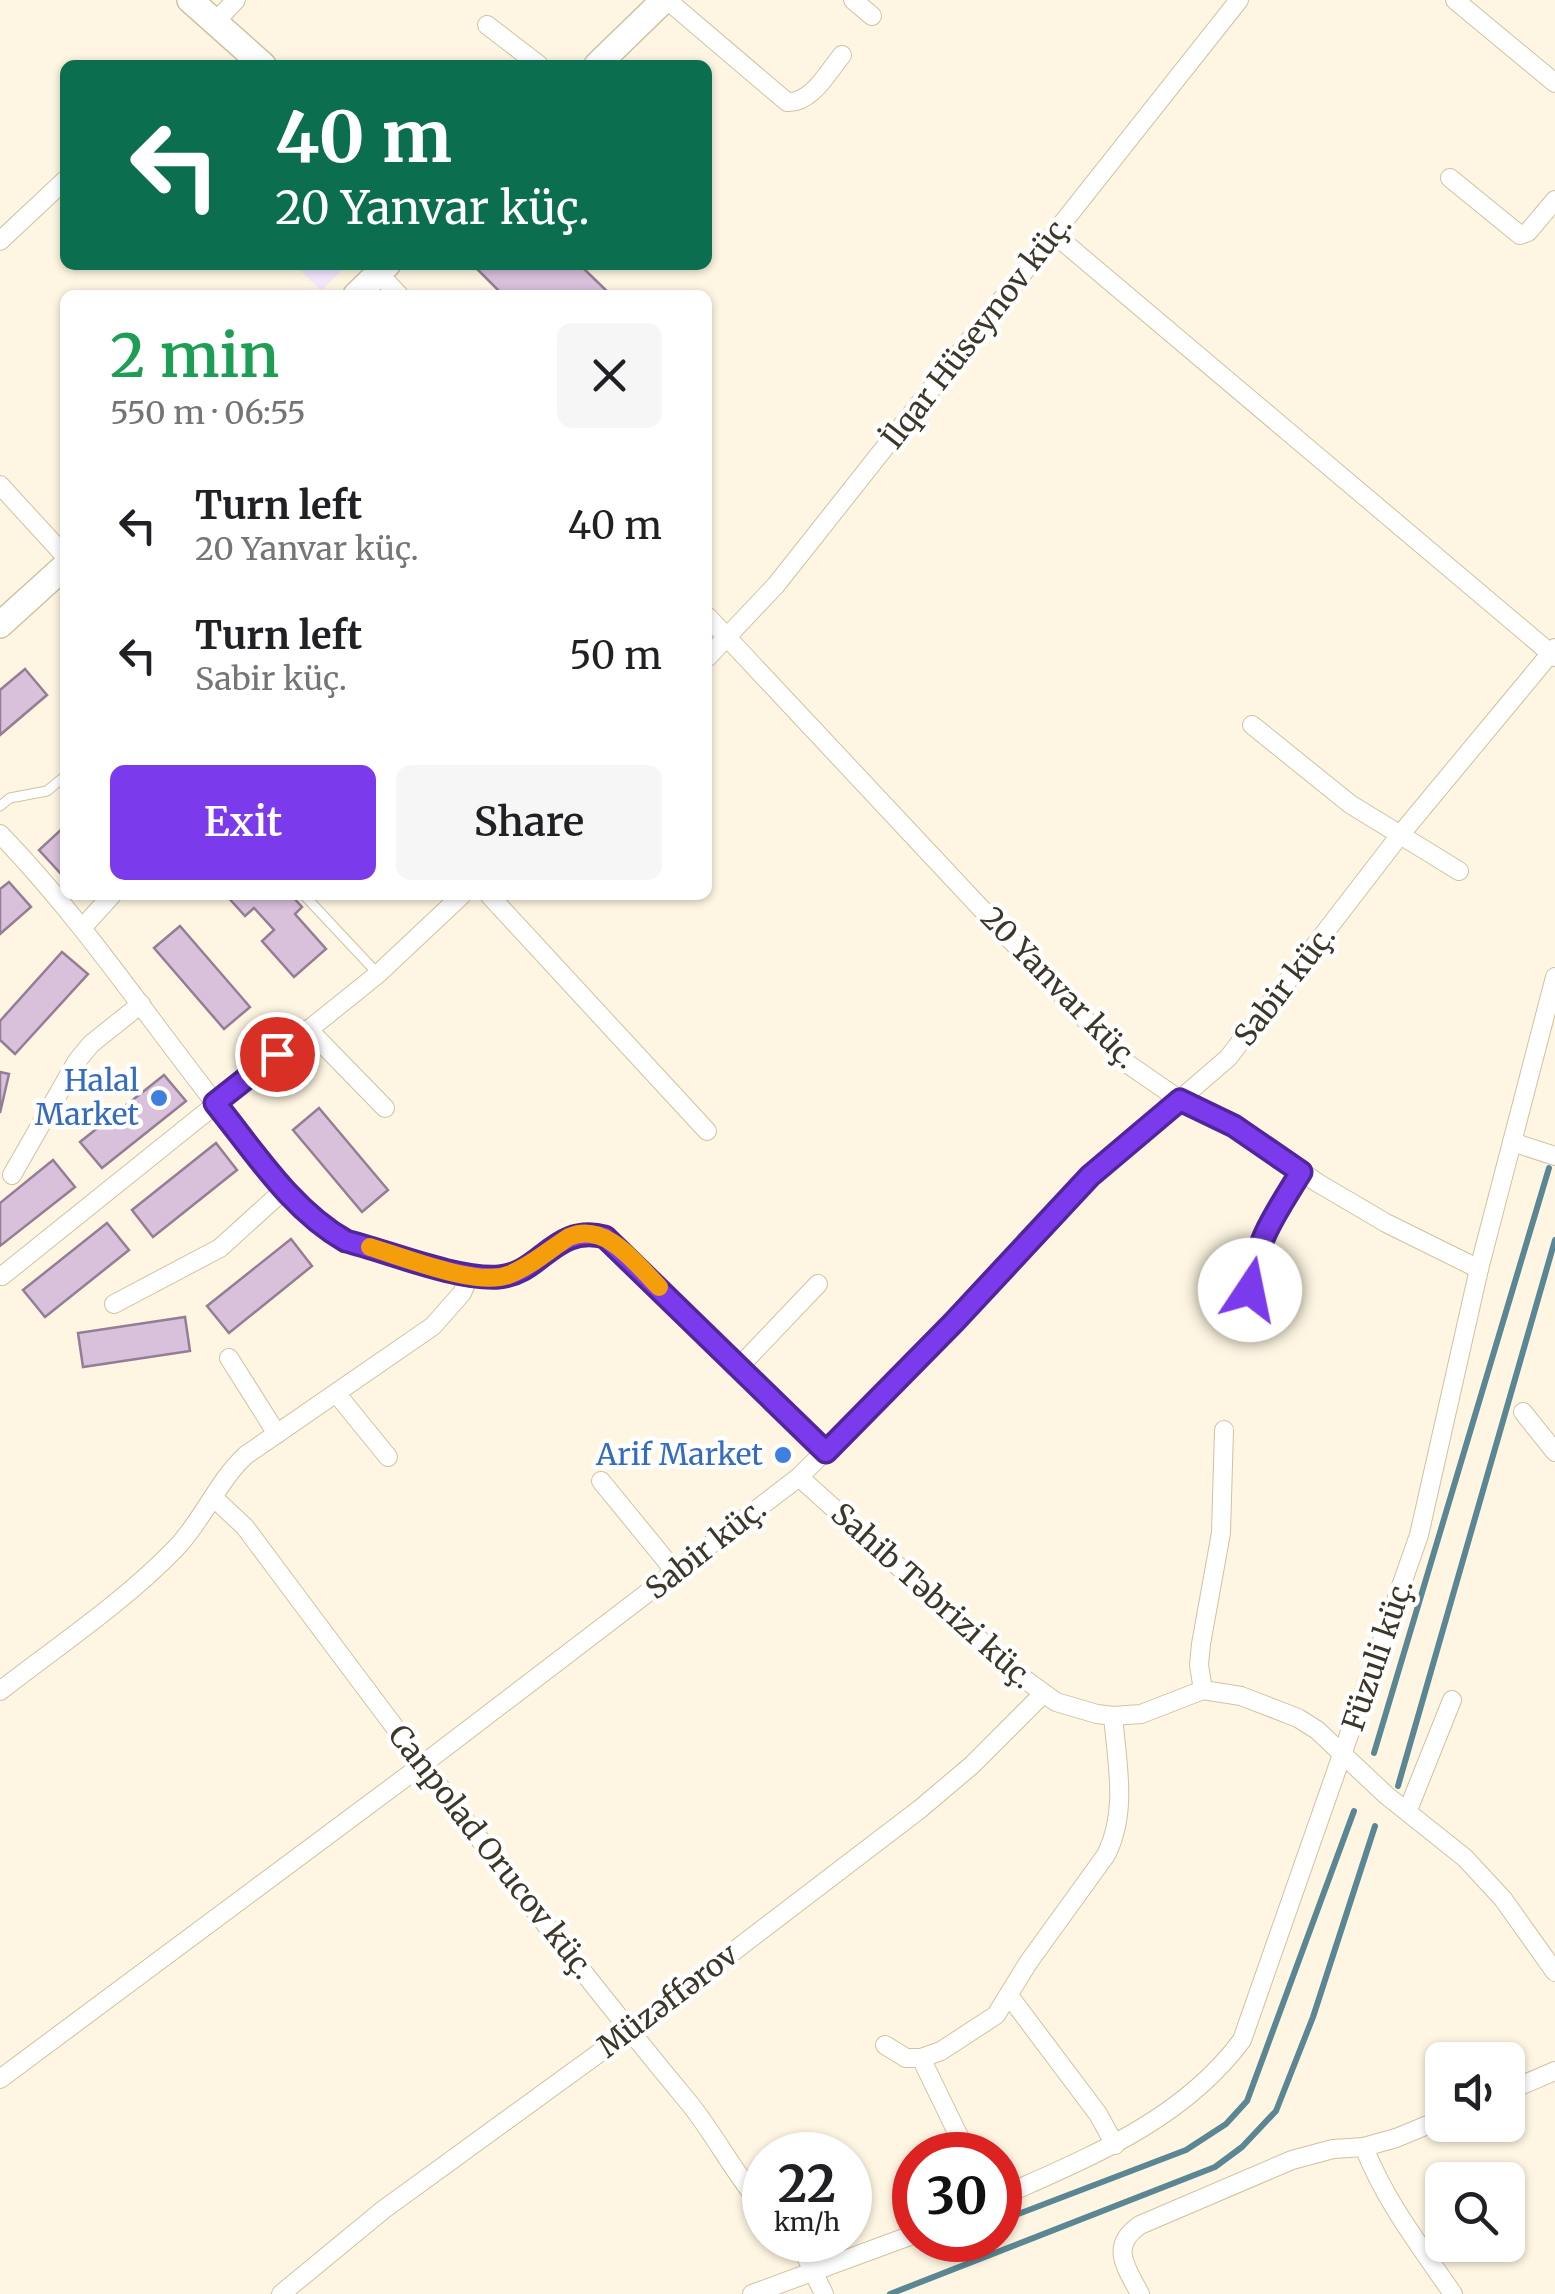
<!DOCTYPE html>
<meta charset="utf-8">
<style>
:root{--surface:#fff;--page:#f6f6f6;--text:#202124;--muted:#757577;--accent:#7c3aed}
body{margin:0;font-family:Merriweather,serif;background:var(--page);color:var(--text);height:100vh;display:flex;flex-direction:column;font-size:38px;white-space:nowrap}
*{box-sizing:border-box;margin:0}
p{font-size:32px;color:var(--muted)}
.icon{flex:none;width:55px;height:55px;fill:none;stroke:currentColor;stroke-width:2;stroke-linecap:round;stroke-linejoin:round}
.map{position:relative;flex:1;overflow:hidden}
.panel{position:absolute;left:60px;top:290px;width:652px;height:610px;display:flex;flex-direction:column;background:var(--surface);border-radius:15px;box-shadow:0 2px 8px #0004}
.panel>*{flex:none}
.hud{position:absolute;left:60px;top:60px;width:652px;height:210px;border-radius:15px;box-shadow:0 2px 8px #0004;background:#0b6e4f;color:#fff;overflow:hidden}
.tools{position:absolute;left:1425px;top:2042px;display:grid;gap:20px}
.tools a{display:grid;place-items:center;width:100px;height:100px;border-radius:15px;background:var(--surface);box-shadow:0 2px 8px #0004;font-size:50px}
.speed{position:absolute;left:742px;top:2132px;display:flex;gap:20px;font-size:50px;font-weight:700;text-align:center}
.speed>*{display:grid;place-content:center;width:130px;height:130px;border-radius:50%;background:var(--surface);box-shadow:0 2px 8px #0004;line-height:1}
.speed small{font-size:25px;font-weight:400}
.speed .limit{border:15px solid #d22;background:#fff;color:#111}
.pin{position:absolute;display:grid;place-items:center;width:85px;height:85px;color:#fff;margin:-42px;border:5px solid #fff;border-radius:50%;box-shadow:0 2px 10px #0007}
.me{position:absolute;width:110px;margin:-55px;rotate:11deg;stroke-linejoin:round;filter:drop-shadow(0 0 8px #0008)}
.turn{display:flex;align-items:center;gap:35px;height:210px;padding:0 50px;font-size:45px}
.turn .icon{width:130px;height:130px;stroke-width:2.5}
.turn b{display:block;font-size:70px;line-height:85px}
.round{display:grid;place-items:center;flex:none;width:105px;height:105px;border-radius:15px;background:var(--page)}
.overview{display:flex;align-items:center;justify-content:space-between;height:170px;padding:0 50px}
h1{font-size:60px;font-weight:600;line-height:75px;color:#1e9e55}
.action{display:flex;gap:20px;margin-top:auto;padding:20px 50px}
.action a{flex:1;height:115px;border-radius:15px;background:var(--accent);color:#fff;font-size:40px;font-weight:600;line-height:115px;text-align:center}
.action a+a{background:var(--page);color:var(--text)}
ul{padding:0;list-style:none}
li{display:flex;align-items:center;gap:30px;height:130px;padding:0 50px}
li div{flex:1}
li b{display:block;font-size:38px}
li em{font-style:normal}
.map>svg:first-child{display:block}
.industrial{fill:#f3e7fc}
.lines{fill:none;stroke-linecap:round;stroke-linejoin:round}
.stream{stroke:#5b8794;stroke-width:6}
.building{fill:#d9c0db;stroke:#947d95;stroke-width:2.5}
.lane-casing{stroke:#cfc2a2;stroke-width:11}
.street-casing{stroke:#cfc2a2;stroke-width:20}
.secondary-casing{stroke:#cfc2a2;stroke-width:28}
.lane{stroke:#fff;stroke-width:9}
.street{stroke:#fff;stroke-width:18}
.secondary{stroke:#fff;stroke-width:25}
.route-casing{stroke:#51269a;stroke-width:25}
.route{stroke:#7c3aed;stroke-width:18}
.slow{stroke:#f59e0b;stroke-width:18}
.shop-dot{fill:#3f7fe0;stroke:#fff;stroke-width:4}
.labels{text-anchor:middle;stroke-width:9;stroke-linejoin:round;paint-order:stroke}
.street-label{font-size:30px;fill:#3d372a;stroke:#fff}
.shop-label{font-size:30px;fill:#366cbe;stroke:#fff;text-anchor:end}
</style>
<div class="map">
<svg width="1555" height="2294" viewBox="0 0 1555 2294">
<rect width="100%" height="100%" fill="#fef6e2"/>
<!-- industrial -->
<polygon class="industrial" points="295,265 347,265 321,291"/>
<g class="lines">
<!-- stream -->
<g class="stream">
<polyline points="1374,1753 1549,1168"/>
<polyline points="1398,1786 1555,1240"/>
<polyline points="1000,2221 1186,2150 1226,2124 1247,2101 1354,1811"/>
<polyline points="890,2294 1215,2167 1242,2147 1276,2111 1313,2017 1375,1826"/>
</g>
</g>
<!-- building -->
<g class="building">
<polygon points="473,265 580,265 610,294 503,295"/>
<polygon points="25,669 47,695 0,735 0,690"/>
<polygon points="65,826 65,872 62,875 39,850"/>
<polygon points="9,882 31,907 0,934 0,889"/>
<polygon points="226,895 291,895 302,907 295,914 326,949 294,977 262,941 274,930 254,908 245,916"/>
<polygon points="180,926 250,1007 224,1029 154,948"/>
<polygon points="62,952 88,974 15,1054 0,1040 0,1021"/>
<polygon points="0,1072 9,1074 0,1113"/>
<polygon points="164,1075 186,1101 102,1168 80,1142"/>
<polygon points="319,1108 388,1190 362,1212 293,1130"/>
<polygon points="216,1143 237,1170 153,1237 132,1210"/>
<polygon points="53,1160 75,1187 0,1246 0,1203"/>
<polygon points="107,1223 129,1250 45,1317 23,1290"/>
<polygon points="291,1239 312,1266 229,1333 207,1306"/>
<polygon points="185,1317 190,1351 83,1367 78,1333"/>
</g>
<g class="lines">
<!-- lane casing -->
<g class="lane-casing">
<g id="lane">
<polyline points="0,806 10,798 47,791 65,776"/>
<polyline points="304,895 378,974"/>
</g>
</g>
<!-- street casing -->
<g class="street-casing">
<g id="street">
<path d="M667 0 787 102C811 104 828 72 842 55"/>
<polyline points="853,0 872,16"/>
<polyline points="1455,0 1555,83"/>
<polyline points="215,22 236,0"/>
<polyline points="487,25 539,65"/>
<polyline points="1450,178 1520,235 1528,232 1555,200"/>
<polyline points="1054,234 1555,657"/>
<polyline points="0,241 65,180"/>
<polyline points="379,274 399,295"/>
<polyline points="0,485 65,556"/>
<polyline points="708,617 1125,1062 1180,1100 1234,1126 1318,1183 1386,1223 1479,1269"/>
<polyline points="708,657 776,585 1239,0"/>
<polyline points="1252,725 1350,804 1459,871"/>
<path d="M0 834C87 924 155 1029 234 1127 268 1168 299 1215 347 1241 388 1252 458 1280 499 1277 541 1273 555 1223 605 1237L825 1452"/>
<polyline points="489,895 707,1131"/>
<polyline points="83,927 112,895"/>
<polyline points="308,1029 385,1108"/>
<polyline points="1512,1142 1555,1156"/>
<polyline points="12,1175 77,1061 91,1044 141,1004"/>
<polyline points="2,1276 378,974 462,895"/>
<polyline points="114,1304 220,1248 285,1189"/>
<polyline points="1248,1320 1254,1259 1261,1238 1301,1172"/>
<polyline points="229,1358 277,1434"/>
<polyline points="739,1367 818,1284"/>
<polyline points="336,1393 388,1457"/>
<polyline points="1523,1412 1555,1452"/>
<polyline points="799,1477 1019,1675 1056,1702 1097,1714 1113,1716 1141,1714 1203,1690 1241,1696 1298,1718 1317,1730 1386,1795 1465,1858 1503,1899 1555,1972"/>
<polyline points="601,1481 677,1574"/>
<path d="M214 1498 245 1527C389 1720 532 1913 685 2098 715 2133 734 2175 765 2209"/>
<polyline points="1203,1690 1199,1665 1201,1644 1221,1533 1224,1430"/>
<path d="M0 1691C59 1645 124 1602 176 1548 203 1520 217 1482 246 1455L433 1326 462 1293 470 1274"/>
<polyline points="1408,1810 1452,1700"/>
<polyline points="1010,1997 1098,2114 1115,2145"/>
<path d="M885 2045 906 2058H921L941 2051 996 2015 1028 1963 1106 1855C1128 1812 1117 1763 1113 1716"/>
<polyline points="921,2058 968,2155"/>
<polyline points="0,2079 422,1765 799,1477 954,1323 1091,1176 1228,1058 1400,835 1555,648"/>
<polyline points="1508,2091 1555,2071"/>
<path d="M1364 2147C1385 2201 1420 2246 1453 2294"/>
<path d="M1000 2197C1089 2157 1182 2121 1242 2040L1419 1535 1479 1269 1555 977"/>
<polyline points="798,2240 824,2294"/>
<polyline points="281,2294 383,2210 628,2032 920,1809 972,1765 1043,1694"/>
<polyline points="752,2294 915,2234"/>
<path d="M1140 2294C1126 2267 1109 2246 1140 2225L1292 2160 1333 2149 1364 2147 1396 2138 1442 2119"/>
</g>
</g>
<!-- secondary casing -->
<g class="secondary-casing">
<g id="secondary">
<polyline points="190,0 263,65"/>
<polyline points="597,65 664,0"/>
<polyline points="356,295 387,265"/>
<polyline points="0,625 65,566"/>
</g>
</g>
<!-- lane -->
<use href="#lane" class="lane"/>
<!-- street -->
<use href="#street" class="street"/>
<!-- secondary -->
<use href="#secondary" class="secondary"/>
</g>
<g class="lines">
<!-- route casing -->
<g class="route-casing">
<path id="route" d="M277 1054 215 1103C254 1151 291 1210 346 1241 389 1252 457 1280 499 1277 542 1273 554 1224 605 1237L826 1452 954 1322 1090 1176 1180 1100 1234 1126 1301 1172C1276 1213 1255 1241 1250 1290"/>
</g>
<!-- route -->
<use href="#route" class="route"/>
<!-- slow -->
<path class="slow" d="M370 1247C403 1257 477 1287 508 1275 530 1267 550 1249 569 1237 606 1221 636 1264 659 1287"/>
</g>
<!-- markers -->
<g class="shop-dot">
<circle cx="159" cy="1098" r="10"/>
<circle cx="783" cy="1455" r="10"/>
</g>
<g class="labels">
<!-- street labels -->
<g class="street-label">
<text transform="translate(977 332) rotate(-52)" y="10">İlqar Hüseynov küç.</text>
<text transform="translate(1285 986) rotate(-52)" y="10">Sabir küç.</text>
<text transform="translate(1059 988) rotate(46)" y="10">20 Yanvar küç.</text>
<text transform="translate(706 1549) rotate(-38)" y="10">Sabir küç.</text>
<text transform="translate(932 1596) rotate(42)" y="10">Sahib Təbrizi küç.</text>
<text transform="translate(1378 1655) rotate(-71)" y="10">Füzuli küç.</text>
<text transform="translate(491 1852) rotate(52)" y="10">Canpolad Orucov küç.</text>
<text transform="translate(668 2001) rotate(-37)" y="10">Müzəffərov</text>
</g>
<!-- shop labels -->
<g class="shop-label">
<text x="139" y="1091">Halal<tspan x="139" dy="34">Market</tspan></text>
<text x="763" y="1465">Arif Market</text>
</g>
</g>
</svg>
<div class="tools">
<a><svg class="icon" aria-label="sound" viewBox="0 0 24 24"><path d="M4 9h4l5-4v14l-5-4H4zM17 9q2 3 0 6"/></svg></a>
<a><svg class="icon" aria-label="search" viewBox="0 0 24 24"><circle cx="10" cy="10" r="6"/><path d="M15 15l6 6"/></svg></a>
</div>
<div class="speed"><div>22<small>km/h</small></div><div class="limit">30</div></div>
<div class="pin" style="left:277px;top:1054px;background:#d93025"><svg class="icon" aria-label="arrive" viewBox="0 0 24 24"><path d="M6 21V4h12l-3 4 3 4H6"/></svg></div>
<svg class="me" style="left:1250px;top:1290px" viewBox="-20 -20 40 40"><circle r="19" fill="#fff"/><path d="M0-13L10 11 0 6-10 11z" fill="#7c3aed"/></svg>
<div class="hud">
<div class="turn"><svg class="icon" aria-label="left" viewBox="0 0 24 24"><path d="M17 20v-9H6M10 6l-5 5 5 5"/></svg><div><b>40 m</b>20 Yanvar küç.</div></div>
</div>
<section class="panel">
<div class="overview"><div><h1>2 min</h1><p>550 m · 06:55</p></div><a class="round"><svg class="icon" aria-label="close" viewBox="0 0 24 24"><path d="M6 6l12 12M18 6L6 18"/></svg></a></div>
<ul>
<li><svg class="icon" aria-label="left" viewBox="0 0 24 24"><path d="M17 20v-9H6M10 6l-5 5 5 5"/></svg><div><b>Turn left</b><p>20 Yanvar küç.</p></div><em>40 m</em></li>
<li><svg class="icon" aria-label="left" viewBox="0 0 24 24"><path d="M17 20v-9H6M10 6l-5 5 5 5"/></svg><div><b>Turn left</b><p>Sabir küç.</p></div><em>50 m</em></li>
</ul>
<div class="action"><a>Exit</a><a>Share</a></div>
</section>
</div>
